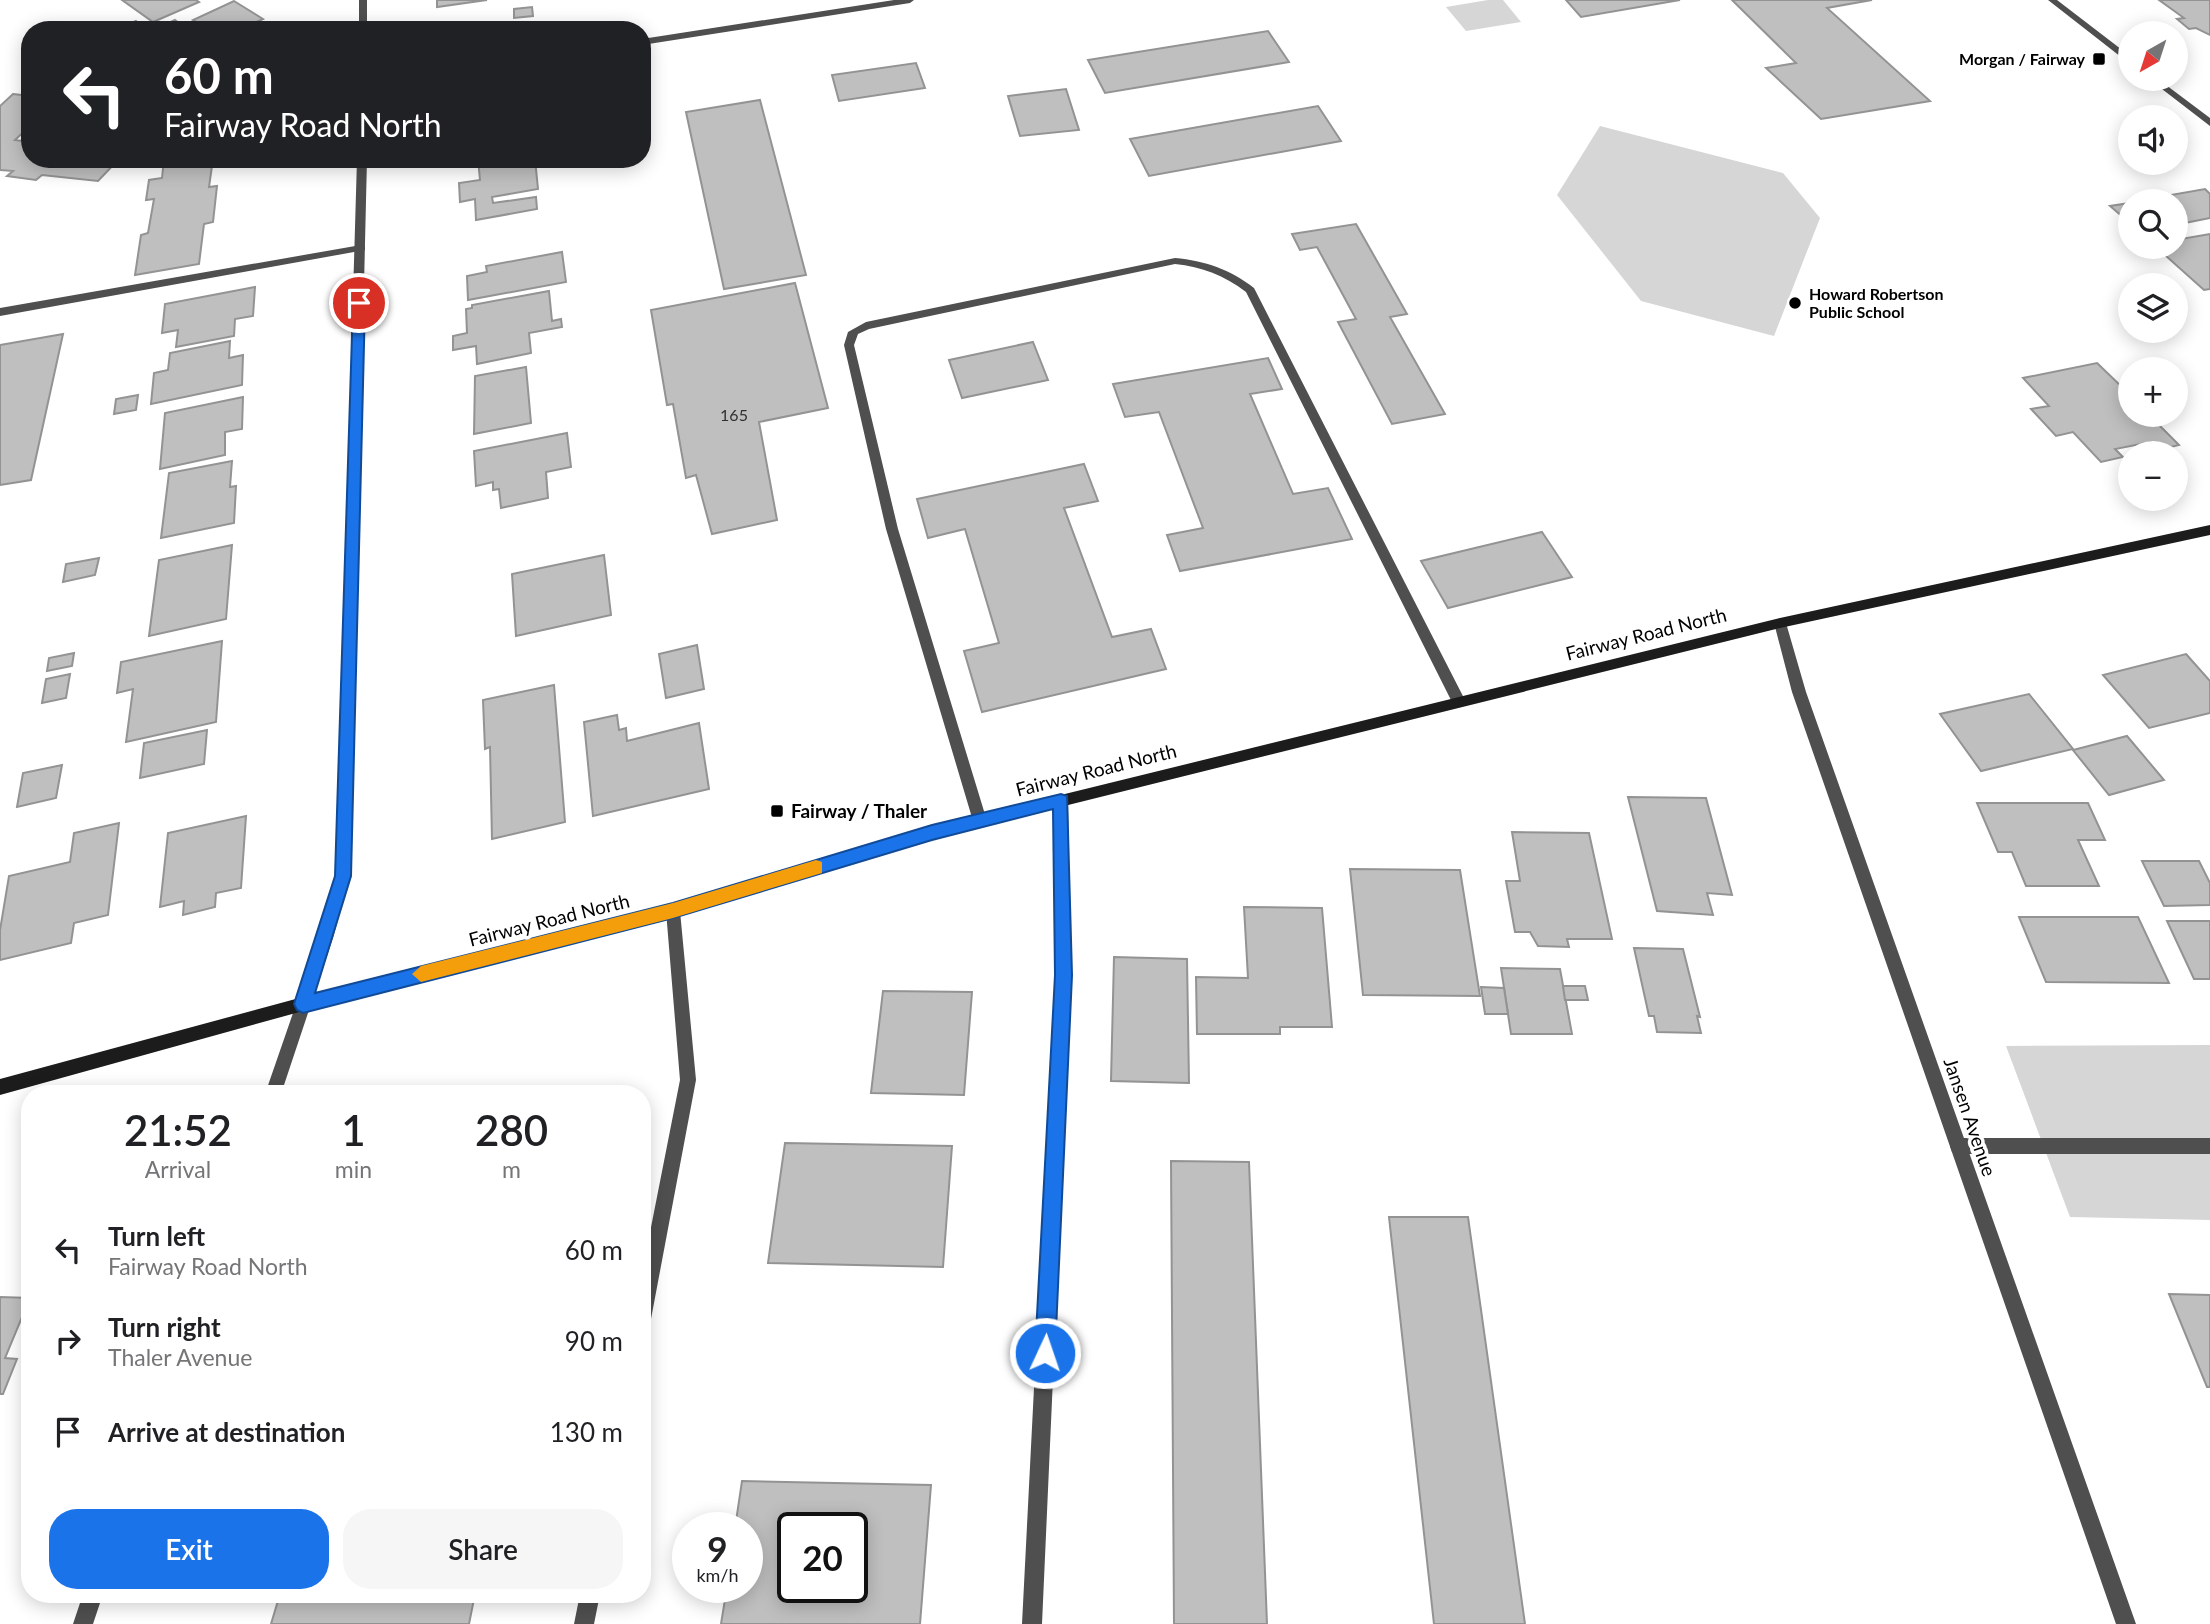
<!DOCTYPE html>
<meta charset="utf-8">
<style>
:root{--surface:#fff;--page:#f6f6f6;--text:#202124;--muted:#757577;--accent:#1a73e8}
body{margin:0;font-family:Lato,sans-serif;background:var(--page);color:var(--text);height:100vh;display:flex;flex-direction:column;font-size:26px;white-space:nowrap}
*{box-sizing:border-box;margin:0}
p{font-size:23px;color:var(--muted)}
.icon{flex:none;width:38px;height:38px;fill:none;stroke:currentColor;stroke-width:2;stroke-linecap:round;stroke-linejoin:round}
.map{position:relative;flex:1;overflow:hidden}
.details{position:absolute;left:21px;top:1085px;width:630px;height:518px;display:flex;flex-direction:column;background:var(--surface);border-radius:28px;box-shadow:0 4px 18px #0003}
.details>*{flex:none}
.hud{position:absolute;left:21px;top:21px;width:630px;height:147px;border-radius:28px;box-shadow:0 4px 18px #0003;background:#202124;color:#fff;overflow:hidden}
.needle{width:46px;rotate:219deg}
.buttons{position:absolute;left:2118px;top:21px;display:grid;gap:14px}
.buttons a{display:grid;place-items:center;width:70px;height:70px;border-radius:50%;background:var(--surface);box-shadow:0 4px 18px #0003;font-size:35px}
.speed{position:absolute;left:672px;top:1512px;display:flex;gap:14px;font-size:35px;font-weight:700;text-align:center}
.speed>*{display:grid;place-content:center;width:91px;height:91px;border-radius:50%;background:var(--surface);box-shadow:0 4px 18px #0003;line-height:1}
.speed small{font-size:18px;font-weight:400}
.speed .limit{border:4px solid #111;border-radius:10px;background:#fff;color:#111}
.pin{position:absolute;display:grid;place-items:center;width:60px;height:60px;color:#fff;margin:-30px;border:4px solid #fff;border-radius:50%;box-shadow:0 2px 7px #0007}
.me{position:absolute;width:77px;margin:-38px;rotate:3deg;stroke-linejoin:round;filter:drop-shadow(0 0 5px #0008)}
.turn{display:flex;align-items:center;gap:24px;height:147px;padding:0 28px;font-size:32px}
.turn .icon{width:91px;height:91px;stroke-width:2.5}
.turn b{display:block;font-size:49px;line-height:60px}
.eta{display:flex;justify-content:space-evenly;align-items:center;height:119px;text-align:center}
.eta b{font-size:42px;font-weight:600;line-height:49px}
.cta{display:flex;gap:14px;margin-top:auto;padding:14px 28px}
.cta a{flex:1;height:80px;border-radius:28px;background:var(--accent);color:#fff;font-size:28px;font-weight:600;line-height:80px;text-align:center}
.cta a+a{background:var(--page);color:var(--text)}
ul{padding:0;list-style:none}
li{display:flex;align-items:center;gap:21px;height:91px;padding:0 28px}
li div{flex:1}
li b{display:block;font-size:26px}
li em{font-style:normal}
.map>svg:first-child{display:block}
.green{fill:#d6d6d6}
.building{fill:#bfbfbf;stroke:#939393;stroke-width:2;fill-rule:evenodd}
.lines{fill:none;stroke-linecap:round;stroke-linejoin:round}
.service{fill:#4f4f4f;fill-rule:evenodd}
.minor{fill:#4f4f4f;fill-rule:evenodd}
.secondary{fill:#1c1c1c;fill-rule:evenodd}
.route{fill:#1a73e8;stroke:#114b97;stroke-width:2}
.slow{fill:#f59e0b}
.poi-dot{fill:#000;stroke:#fff;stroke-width:2.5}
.labels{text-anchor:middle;stroke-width:7;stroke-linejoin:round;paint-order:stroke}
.far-poi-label{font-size:16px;font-weight:bold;fill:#000;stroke:#fff;text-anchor:end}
.number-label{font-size:16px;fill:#303030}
.street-label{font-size:19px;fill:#000;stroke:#fff}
.poi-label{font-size:19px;font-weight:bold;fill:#000;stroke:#fff;text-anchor:start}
</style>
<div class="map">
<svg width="2210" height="1624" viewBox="0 0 2210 1624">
<rect width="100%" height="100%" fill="#fff"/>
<!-- green -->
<g class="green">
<polygon points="1488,0 1503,0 1521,22 1466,31 1446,7"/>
<polygon points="1600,126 1783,173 1820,218 1774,336 1641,301 1557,195"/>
<polygon points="2210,1045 2210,1220 2070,1217 2006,1046"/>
</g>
<!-- building -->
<g class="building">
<polygon points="122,0 196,0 199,2 153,22"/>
<polygon points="437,0 487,0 437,7"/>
<polygon points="1566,0 1680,0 1581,17"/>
<polygon points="1732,0 1872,0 1827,8 1930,101 1821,119 1766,68 1796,63"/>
<polygon points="2159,0 2210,0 2210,35 2196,28 2189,29 2177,19 2184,18"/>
<polygon points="234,1 263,19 239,30 210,30 193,20"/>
<polygon points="532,7 533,16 514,18 514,9"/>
<polygon points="175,20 183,26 173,30 158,28"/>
<polygon points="136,21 150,30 115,30"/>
<polygon points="1268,31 1289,62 1105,93 1088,60"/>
<polygon points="916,63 925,88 839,101 832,75"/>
<polygon points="1066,89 1079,130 1020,136 1008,96"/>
<polygon points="13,94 30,96 30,126 15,140 30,142 30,159 119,159 98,181 42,175 36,180 7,176 13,171 0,170 0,106"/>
<polygon points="760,100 806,275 724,289 686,112"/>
<polygon points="1318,106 1341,141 1149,176 1130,139"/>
<polygon points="164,159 213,159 209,187 217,186 213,222 204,224 199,264 135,275 141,235 148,233 154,199 146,200 149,180 162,178"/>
<polygon points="478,159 535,159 538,189 492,197 493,203 536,197 537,209 476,220 475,199 460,202 459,183 480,180"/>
<polygon points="2205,189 2210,194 2210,218 2175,225 2175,201 2137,201"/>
<polygon points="2130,203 2130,223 2110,206"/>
<polygon points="1356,224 1407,314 1390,317 1445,414 1392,424 1338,322 1356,319 1317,247 1300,250 1292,234"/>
<polygon points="2210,234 2210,289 2204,290 2156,247 2175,247 2175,240"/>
<polygon points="562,252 566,282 468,300 467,276 487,272 486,266"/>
<polygon points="795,283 828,408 759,422 777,520 712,534 696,475 686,478 673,404 667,405 651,310"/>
<polygon points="255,287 253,316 235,319 234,336 176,347 178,330 162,333 165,304"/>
<polygon points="549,291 552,321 561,319 562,327 529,333 531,353 477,364 476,346 453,350 453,336 467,333 466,309 472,308 472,305"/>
<polygon points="63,334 31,480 0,485 0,345"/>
<polygon points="230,341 229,358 243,355 242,385 151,404 154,373 168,370 170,353"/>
<polygon points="1033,342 1048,380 962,398 949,360"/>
<polygon points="1268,358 1282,389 1250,394 1293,494 1328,488 1352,539 1180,571 1167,535 1203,528 1159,412 1125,417 1113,384"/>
<polygon points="2097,363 2125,390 2130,389 2130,415 2158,415 2150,416 2179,445 2159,450 2151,442 2115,449 2123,457 2101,462 2073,432 2056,436 2031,409 2049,406 2023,378"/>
<polygon points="526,367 531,423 474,434 475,376"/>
<polygon points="138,395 136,410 114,414 116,399"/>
<polygon points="243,397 242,429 225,432 225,455 160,469 165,413"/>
<polygon points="567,433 571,467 546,472 548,498 501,508 499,489 493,490 493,482 476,486 474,451"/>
<polygon points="232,461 230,487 236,486 234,523 161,538 169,473"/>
<polygon points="1084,464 1098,501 1064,508 1112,637 1151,629 1166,669 982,712 964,651 999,643 965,529 928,538 917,499"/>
<polygon points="1542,532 1572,577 1448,608 1421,561"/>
<polygon points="232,545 226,619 149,636 159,560"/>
<polygon points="604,555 611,615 516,636 512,574"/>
<polygon points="99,558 95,575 63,582 66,564"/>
<polygon points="222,641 216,722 126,742 133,689 117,693 121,662"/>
<polygon points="697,645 704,689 666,698 659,654"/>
<polygon points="74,653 72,666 47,671 49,658"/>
<polygon points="2186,654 2210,681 2210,713 2149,728 2103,675"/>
<polygon points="70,674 66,698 42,703 46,679"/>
<polygon points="554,685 565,822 492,839 490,747 485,749 483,700"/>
<polygon points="2029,694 2073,749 1981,771 1940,714"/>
<polygon points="617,715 619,730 626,728 627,741 699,723 709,789 593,816 584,722"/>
<polygon points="207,730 204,764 140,778 144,743"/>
<polygon points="2127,736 2164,780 2109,795 2073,750"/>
<polygon points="62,765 56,798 17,807 23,773"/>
<polygon points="1628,797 1706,798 1732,895 1707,893 1713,915 1657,911"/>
<polygon points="1977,803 2088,803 2105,840 2078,840 2099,886 2026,886 2012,852 1998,852"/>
<polygon points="246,816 241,888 216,893 215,907 183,915 184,901 160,907 168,833"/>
<polygon points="119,823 108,915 74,923 71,943 0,960 0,930 9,876 70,862 74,833"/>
<polygon points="1512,832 1589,833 1612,939 1567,939 1569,947 1538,946 1530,932 1515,932 1506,881 1520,881"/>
<polygon points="2142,861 2199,861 2210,883 2210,905 2164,906"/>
<polygon points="1350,869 1460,870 1480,996 1363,995"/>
<polygon points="1244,907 1322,908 1332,1027 1280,1027 1280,1034 1197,1034 1196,977 1248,978"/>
<polygon points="2019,917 2138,917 2169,983 2046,982"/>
<polygon points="2167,921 2210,921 2210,979 2194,979"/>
<polygon points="1634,948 1683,949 1700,1017 1697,1016 1701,1033 1657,1032 1654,1016 1649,1016"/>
<polygon points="1114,957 1187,959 1189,1083 1111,1081"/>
<polygon points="1501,968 1560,969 1572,1034 1511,1034"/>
<polygon points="1563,986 1585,986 1588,1000 1565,1000"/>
<polygon points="1481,987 1504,988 1508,1014 1485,1014"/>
<polygon points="883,991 972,992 964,1095 871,1093"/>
<polygon points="785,1143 952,1146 943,1267 768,1263"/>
<polygon points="1171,1161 1249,1162 1267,1624 1174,1624"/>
<polygon points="1389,1217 1468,1217 1525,1624 1434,1624"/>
<polygon points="2169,1294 2210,1295 2210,1387 2207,1387"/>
<polygon points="0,1297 30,1298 5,1358 17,1359 3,1394 0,1394"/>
<path d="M742 1481 931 1485 920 1624H721L727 1587H747V1528H735ZM793 1528H852V1587H793Z"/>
<polygon points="280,1594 475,1594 469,1624 271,1624"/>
</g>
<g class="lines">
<!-- service -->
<g class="service">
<polygon points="361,245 365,246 365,250 0,316 0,308"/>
<path d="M1175 258C1205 261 1230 269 1254 288L1466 702 1464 706H1454L1246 292C1224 275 1202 267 1175 264L869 329 858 334 854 345 898 529 987 821 985 825 980 827 975 825 973 821 886 529 844 345 848 332 866 322Z"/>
<polygon points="1061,795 1066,797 1068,801 1071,975 1042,1624 1022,1624 1055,975 1054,801 1056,797"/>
<polygon points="673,904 678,906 680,911 696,1080 651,1319 648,1325 642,1328 642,1273 680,1080 666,911 668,906"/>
<polygon points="1958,1138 2210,1138 2210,1154 1958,1154 1952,1152 1950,1146 1952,1140"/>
<polygon points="580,1594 600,1594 594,1624 574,1624"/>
</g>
<!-- minor -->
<g class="minor">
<rect x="359" y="0" width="8" height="30"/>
<polygon points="894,0 914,0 910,3 642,45 642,39"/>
<polygon points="2048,0 2057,0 2130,56 2130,64"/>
<polygon points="2149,79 2158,79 2210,118 2210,126"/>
<polygon points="357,159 367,159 350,876 333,938 281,1094 265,1094 319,938 336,876"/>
<polygon points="1780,618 1786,623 1806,692 2136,1624 2116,1624 1792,692 1774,623"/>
<polygon points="83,1594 103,1594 93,1624 73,1624"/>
</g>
<!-- secondary -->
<polygon class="secondary" points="2210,525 2210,535 1780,628 931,839 673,918 303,1011 0,1095 0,1079 303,997 673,904 931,827 1780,618"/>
</g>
<!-- route -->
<polygon class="route" points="359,299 365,303 351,876 315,993 673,903 932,825 1061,794 1067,796 1072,975 1055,1353 1052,1361 1045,1363 1038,1361 1035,1353 1055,975 1053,809 932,840 673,918 303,1013 297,1010 294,1004 335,876 353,303"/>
<!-- slow -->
<polygon class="slow" points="816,860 822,862 822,873 673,918 421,982 412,974 421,966 673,903"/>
<!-- markers -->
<g class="poi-dot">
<rect x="2092" y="52" width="14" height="14" rx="3.5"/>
<circle cx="1795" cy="303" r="7"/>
<rect x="770" y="804" width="14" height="14" rx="3.5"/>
</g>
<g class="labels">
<!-- far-poi labels -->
<g class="far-poi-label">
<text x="2085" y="65">Morgan / Fairway</text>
<text x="1809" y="300" text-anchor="start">Howard Robertson<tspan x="1809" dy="18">Public School</tspan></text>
</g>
<!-- number labels -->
<g class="number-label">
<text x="734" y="421">165</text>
</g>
<!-- street labels -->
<g class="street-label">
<text transform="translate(1646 634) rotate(-14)" y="7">Fairway Road North</text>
<text transform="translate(1096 770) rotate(-14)" y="7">Fairway Road North</text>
<text transform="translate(549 920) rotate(-14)" y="7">Fairway Road North</text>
<text transform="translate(1970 1117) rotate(71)" y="7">Jansen Avenue</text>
</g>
<!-- poi labels -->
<g class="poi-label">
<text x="791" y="818">Fairway / Thaler</text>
</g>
</g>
</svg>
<div class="buttons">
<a><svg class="needle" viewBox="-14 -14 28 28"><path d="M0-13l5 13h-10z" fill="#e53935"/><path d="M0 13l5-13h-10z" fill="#757577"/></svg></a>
<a><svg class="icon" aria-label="sound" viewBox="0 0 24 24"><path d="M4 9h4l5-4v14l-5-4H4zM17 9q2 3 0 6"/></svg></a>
<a><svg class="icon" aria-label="search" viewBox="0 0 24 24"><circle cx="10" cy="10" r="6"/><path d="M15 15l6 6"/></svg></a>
<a><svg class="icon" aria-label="layers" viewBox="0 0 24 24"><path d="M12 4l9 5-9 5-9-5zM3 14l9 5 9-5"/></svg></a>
<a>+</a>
<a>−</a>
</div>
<div class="speed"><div>9<small>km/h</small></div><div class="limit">20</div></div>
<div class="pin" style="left:359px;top:303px;background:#d93025"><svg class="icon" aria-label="arrive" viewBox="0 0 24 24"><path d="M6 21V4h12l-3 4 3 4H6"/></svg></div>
<svg class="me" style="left:1045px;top:1353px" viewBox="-20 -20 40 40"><circle r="17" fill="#1a73e8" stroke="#fff" stroke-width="3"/><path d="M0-11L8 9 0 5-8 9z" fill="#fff"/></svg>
<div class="hud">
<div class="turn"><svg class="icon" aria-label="left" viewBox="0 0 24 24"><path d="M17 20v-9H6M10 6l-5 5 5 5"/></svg><div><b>60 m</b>Fairway Road North</div></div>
</div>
<section class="details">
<div class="eta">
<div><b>21:52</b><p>Arrival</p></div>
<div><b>1</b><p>min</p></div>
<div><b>280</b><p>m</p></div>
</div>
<ul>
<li><svg class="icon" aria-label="left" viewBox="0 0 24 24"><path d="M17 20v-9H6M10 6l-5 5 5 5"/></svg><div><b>Turn left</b><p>Fairway Road North</p></div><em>60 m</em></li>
<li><svg class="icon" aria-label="right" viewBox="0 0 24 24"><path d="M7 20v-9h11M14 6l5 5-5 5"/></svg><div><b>Turn right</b><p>Thaler Avenue</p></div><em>90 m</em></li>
<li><svg class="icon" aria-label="arrive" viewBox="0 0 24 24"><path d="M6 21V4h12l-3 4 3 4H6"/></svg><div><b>Arrive at destination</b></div><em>130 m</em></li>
</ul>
<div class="cta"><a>Exit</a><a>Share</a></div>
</section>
</div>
